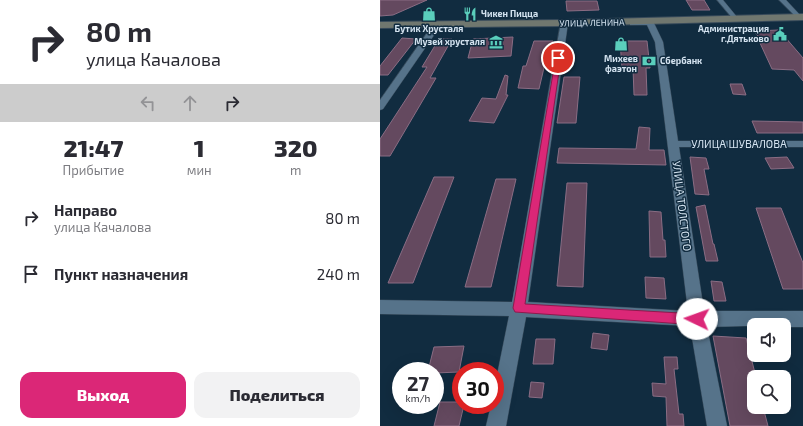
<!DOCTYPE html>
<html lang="ru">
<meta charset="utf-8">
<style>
:root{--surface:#fff;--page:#f2f2f3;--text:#2b2b33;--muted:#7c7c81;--accent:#db2777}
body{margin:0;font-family:"Exo 2",sans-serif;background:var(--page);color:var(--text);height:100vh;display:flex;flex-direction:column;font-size:15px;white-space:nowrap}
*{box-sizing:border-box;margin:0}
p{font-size:13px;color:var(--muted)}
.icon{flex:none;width:22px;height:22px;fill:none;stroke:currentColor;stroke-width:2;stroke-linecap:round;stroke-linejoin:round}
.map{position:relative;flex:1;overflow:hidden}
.drawer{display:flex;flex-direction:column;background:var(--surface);width:380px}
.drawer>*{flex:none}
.top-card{background:#fff;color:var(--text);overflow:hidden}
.buttons{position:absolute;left:367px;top:318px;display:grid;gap:8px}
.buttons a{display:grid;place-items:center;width:44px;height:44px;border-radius:8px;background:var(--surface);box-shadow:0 4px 16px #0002;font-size:20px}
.speed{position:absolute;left:12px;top:362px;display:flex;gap:8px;font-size:20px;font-weight:700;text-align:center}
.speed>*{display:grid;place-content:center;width:52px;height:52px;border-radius:50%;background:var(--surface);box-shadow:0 4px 16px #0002;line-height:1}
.speed small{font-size:10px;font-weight:400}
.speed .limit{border:6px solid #d22;background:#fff;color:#111}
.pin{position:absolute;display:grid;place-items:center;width:34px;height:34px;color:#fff;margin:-17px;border:2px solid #fff;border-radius:50%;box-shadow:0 1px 4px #0007}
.me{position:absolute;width:44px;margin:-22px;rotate:273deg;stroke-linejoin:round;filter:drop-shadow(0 0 3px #0008)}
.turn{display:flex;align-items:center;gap:14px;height:84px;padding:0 20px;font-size:18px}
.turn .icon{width:52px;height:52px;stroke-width:2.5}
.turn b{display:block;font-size:28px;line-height:34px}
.lanes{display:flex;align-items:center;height:38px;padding:0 20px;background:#0003;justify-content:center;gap:20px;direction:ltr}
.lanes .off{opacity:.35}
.eta{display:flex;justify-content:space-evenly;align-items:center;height:68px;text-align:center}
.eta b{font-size:24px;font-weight:800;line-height:28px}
.primary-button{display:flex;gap:8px;margin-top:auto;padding:8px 20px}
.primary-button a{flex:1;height:46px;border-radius:12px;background:var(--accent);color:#fff;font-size:16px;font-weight:800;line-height:46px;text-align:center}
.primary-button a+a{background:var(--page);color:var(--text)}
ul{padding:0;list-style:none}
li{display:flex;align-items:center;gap:12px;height:56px;padding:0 20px}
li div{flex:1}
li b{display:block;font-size:15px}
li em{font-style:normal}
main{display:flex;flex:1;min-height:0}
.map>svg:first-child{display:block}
.building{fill:#64495f;stroke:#8a6d84}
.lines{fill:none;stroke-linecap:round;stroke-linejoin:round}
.minor-casing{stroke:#374a5a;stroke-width:1}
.secondary-casing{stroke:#374a5a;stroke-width:2}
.minor{fill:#56738a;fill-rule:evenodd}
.secondary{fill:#70776f;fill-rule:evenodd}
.route{fill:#db2777;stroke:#8e194d}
.labels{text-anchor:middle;stroke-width:3;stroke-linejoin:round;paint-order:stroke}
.far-poi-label{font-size:9px;font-weight:bold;fill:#d3e2ef;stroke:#112c40;text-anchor:start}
.far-street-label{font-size:9px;fill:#d3e2ef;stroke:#112c40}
.street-label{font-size:11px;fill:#d3e2ef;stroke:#112c40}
</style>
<main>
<section class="drawer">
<div class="top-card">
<div class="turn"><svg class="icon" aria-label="right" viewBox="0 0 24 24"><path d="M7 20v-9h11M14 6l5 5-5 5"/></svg><div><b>80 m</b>улица Качалова</div></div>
<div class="lanes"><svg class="icon off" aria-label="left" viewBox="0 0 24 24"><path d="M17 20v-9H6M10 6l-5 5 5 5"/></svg><svg class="icon off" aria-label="ahead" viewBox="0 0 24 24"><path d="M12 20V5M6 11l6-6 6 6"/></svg><svg class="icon" aria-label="right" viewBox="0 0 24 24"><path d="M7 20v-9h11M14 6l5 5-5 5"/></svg></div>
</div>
<div class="eta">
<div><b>21:47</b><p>Прибытие</p></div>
<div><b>1</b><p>мин</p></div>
<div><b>320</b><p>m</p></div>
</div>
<ul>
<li><svg class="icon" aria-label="right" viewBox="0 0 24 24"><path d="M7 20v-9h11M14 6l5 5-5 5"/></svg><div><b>Направо</b><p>улица Качалова</p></div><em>80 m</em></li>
<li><svg class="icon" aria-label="arrive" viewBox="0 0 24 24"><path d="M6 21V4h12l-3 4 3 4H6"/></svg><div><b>Пункт назначения</b></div><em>240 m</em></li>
</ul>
<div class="primary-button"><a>Выход</a><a>Поделиться</a></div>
</section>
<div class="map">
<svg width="423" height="426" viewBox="0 0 423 426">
<rect width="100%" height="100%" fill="#112c40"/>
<!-- building -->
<g class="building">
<polygon points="0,0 47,0 13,15 0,16"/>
<polygon points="306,0 324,0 330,10 312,10"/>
<polygon points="186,1 217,1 219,10 187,11"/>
<polygon points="399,30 423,58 423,81 414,70 392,69 380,43 383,43 374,31"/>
<polygon points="133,37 131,56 88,58 93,39"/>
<polygon points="22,38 36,39 8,75 0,75 0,66"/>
<polygon points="59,39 72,39 50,78 56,78 10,156 0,156 0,139 47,67 42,67"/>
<polygon points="154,41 173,41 171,55 167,55 159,89 138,88 143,66 146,66"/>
<polygon points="240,41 267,41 270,68 266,68 267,95 254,95 253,68 242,68"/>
<polygon points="125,75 128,76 126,95 128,95 114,123 89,121 102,98 116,99"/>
<polygon points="184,77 200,77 196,123 177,123"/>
<polygon points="350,84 362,84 366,95 353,94"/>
<polygon points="372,121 423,122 423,133 377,133"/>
<polygon points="259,127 270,128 269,150 284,150 286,165 177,163 179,148 256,149"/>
<polygon points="310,157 326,158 329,169 324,169 329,195 315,194"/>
<polygon points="407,157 414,168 391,169 385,158"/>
<polygon points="54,177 74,177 33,283 8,283"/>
<polygon points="116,179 136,179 111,287 85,287"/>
<polygon points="187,183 207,183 203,287 177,286"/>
<polygon points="325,205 333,244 334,244 338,261 326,261 316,207"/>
<polygon points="376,208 401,208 423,263 423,289 403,289"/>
<polygon points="269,211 281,212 283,240 285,240 286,257 270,257"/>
<polygon points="265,277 284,278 286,299 266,298"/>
<polygon points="331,281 342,282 346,301 334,301"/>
<polygon points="213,333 229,335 227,350 211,348"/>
<polygon points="333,336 366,338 376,377 374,377 374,407 383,407 388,426 350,426"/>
<polygon points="156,339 175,339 173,364 153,364"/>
<polygon points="84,346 79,372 55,373 55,371 48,371 54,347"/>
<polygon points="284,357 297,357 298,369 294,369 299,414 303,414 304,426 287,426 286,397 273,396 272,383 286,384"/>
<polygon points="151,382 164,383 162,398 149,397"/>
<polygon points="60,402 81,402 81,405 84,405 79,426 54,426"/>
</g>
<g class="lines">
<!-- minor casing -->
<g class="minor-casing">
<g id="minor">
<polygon points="337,0 343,0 357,17 357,19 353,19"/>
<polygon points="399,0 406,0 421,16 421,18 417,18"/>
<polygon points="181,21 188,23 148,302 308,311 275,42 267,25 250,25 250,21 273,21 283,42 298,141 423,141 423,147 299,147 324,311 423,311 423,327 404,327 404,325 327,327 347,426 327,426 310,326 146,317 126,426 106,426 111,405 115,405 115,385 129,316 0,314 0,300 132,302"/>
<polygon points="54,23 61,25 3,109 0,110 0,100"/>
</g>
</g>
<!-- secondary casing -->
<g class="secondary-casing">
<polygon id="secondary" points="423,14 423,20 184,26 0,28 0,22 184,20"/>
</g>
<!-- minor -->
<use href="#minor" class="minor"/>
<!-- secondary -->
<use href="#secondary" class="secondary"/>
</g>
<!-- route -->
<polygon class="route" points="176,56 181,58 145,304 317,314 321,316 322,319 321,323 317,325 135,312 133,308"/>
<!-- icons -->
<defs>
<g id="shop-bare" transform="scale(1.08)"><path d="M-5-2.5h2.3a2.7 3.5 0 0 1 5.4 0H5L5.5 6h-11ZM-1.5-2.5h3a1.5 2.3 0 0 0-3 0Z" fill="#5acebc" stroke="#112c40" stroke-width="2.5" paint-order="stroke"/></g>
<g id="restaurant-bare" transform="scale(1.08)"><path d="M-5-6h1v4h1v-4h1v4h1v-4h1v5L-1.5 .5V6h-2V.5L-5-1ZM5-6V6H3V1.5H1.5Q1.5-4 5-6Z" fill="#5acebc" stroke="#112c40" stroke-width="2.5" paint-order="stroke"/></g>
<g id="civic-bare" transform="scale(1.08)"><path d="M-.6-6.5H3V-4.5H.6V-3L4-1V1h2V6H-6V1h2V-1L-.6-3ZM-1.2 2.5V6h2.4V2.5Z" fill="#5acebc" stroke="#112c40" stroke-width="2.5" paint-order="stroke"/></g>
<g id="museum-bare" transform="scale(1.08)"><path d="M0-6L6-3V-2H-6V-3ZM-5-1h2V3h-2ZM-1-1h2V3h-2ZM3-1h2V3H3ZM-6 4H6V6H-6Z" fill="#5acebc" stroke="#112c40" stroke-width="2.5" paint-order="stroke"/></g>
<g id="bank-bare" transform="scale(1.08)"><path d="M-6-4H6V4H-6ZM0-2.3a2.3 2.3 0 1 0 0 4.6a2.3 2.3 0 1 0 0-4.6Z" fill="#5acebc" stroke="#112c40" stroke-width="2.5" paint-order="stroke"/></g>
</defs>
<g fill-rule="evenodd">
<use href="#shop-bare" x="49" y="14"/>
<use href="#restaurant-bare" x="90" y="14"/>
<use href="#civic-bare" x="400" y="34"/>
<use href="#museum-bare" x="116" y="42"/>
<use href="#shop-bare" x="241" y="44"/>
<use href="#bank-bare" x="269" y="61"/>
</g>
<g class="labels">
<!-- far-poi labels -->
<g class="far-poi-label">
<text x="101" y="17">Чикен Пицца</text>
<text x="49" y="32" text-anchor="middle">Бутик Хрусталя</text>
<text x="389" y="32" text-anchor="end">Администрация<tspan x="389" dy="10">г.Дятьково</tspan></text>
<text x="105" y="45" text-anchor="end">Музей хрусталя</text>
<text x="241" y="62" text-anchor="middle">Михеев<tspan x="241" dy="10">фаэтон</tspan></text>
<text x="280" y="64">Сбербанк</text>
</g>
<!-- far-street labels -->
<g class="far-street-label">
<text transform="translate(212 23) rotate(-1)" y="3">УЛИЦА ЛЕНИНА</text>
</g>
<!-- street labels -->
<g class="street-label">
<text x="359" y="148">УЛИЦА ШУВАЛОВА</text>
<text transform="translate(302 206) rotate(83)" y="4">УЛИЦА ТОЛСТОГО</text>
</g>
</g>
</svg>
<div class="buttons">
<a><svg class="icon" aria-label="sound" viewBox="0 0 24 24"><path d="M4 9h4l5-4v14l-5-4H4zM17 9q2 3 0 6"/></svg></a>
<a><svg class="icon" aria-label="search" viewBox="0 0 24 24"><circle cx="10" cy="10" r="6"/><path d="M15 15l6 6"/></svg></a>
</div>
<div class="speed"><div>27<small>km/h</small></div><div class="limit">30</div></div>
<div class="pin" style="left:178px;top:58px;background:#d93025"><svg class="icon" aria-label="arrive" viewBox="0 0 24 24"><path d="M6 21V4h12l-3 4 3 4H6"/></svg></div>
<svg class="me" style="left:317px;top:319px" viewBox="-20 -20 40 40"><circle r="19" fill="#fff"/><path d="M0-13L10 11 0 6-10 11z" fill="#db2777"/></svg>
</div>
</main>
